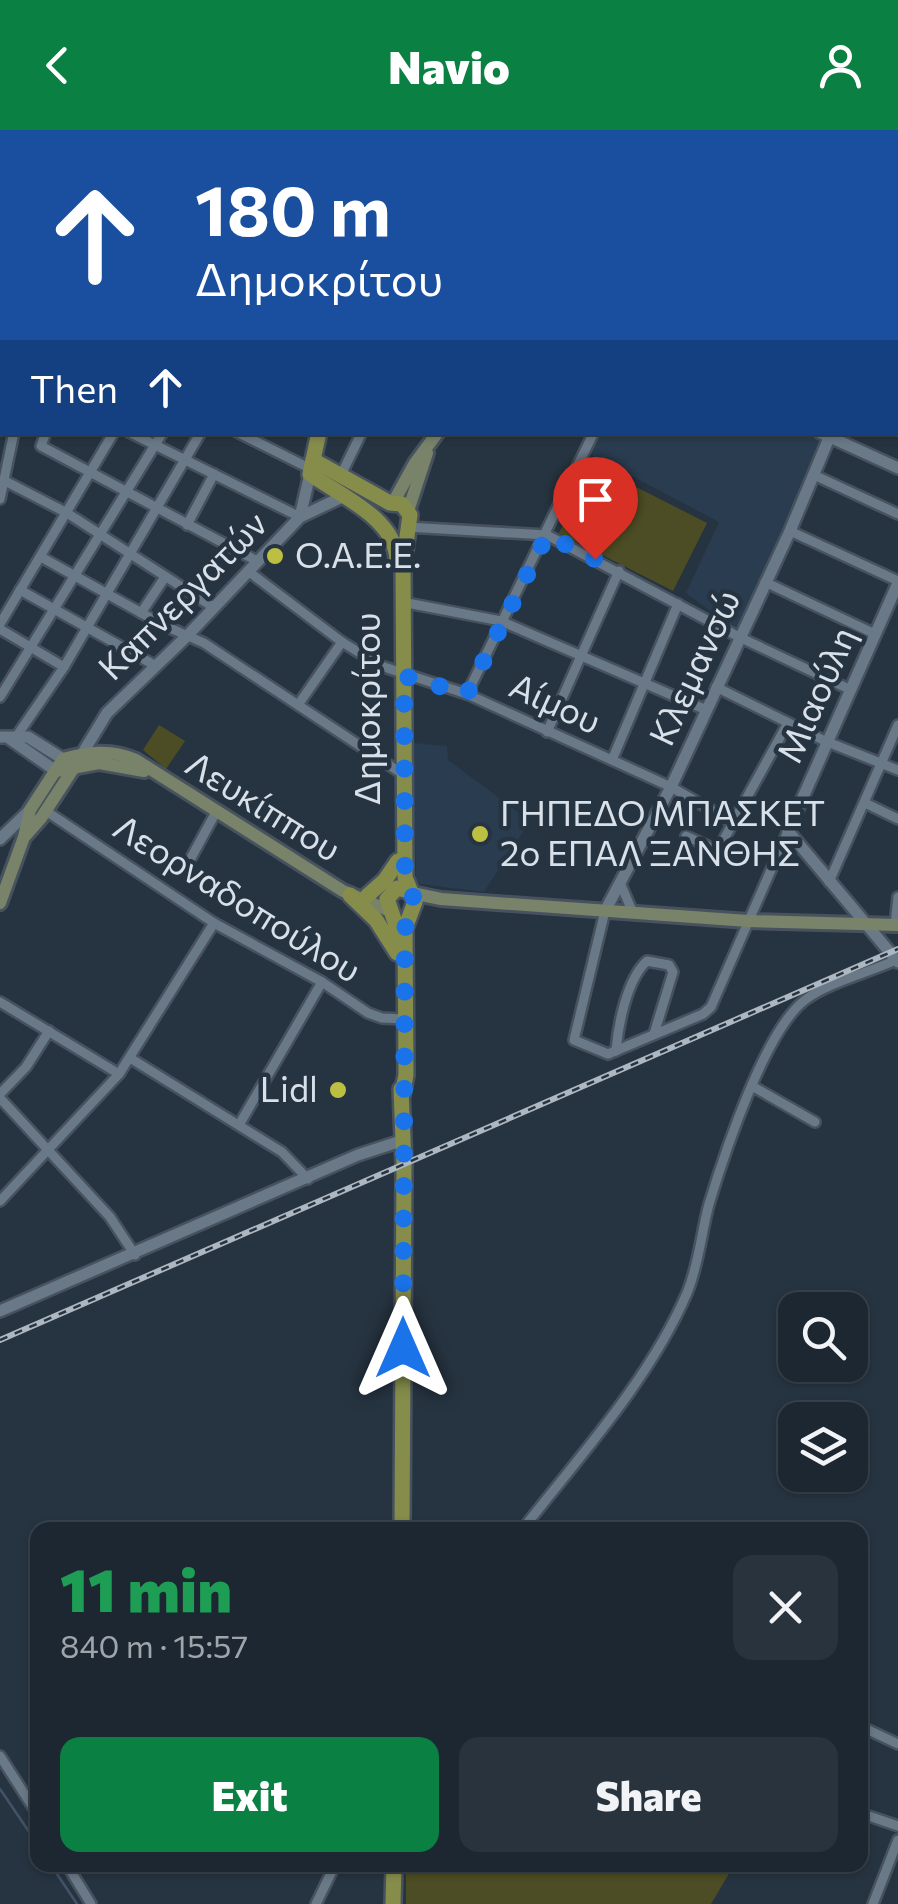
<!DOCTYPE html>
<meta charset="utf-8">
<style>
:root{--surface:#1c2731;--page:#29333d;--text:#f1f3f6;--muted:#a0a5ab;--line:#3a444d;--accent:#0b8043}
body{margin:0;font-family:Commissioner,sans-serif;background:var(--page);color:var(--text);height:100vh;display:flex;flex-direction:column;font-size:38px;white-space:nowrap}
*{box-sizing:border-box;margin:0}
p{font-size:32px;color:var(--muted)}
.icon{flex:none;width:55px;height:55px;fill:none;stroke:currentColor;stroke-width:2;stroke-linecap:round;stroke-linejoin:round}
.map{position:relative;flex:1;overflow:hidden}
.details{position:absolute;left:30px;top:1392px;width:838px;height:350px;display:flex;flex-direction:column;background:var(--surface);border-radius:20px;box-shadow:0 2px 8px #0004,0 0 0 2px var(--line)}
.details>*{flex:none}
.guide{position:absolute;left:0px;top:0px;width:900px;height:305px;box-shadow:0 2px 8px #0004,0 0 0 2px var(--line);background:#1a4fa0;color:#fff;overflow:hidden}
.fabs{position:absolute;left:778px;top:1162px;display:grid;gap:20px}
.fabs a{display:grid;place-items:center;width:90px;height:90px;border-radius:20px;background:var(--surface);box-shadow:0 2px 8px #0004,0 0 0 2px var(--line);font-size:50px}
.pin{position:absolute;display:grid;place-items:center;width:85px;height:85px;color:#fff;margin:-102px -42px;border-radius:50% 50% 50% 0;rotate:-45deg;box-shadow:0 0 10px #0007}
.pin .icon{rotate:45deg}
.me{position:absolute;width:110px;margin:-55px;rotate:0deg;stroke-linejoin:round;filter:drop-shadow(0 0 8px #0008)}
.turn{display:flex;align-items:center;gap:35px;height:210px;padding:0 30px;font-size:45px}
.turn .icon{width:130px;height:130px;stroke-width:2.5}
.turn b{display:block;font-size:70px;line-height:85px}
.then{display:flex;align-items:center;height:95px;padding:0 30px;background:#0003;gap:20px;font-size:38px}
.round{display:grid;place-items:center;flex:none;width:105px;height:105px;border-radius:20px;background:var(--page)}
.head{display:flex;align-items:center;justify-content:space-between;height:170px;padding:0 30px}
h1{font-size:60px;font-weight:800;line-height:75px;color:#1e9e55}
.primary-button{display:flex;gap:20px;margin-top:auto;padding:20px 30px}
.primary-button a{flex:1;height:115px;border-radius:20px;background:var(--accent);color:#fff;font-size:40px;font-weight:800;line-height:115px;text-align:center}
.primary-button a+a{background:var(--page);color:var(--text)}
header{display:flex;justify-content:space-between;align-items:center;height:130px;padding:0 30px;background:var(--accent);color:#fff;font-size:45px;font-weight:800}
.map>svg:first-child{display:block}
.built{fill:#2a3c4f}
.green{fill:#4c4d24}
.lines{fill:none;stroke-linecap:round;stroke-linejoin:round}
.stream{stroke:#415368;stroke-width:2.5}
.pedestrian-casing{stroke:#47525e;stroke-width:11}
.minor-casing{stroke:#47525e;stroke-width:14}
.tertiary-casing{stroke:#47525e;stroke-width:16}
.secondary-casing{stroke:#47525e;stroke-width:18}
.primary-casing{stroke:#47525e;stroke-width:20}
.pedestrian{stroke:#697988;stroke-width:6}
.minor{stroke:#697988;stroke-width:9}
.tertiary{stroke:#697988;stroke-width:11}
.secondary{stroke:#788369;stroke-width:12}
.primary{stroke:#868d4a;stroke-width:15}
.rail-casing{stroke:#adb7c1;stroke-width:6}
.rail{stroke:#263441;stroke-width:2.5;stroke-dasharray:8;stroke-linecap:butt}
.route{stroke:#1a73e8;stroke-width:18;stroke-dasharray:0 32.4}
.poi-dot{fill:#bdbf43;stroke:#263441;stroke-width:4}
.labels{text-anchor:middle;stroke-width:9;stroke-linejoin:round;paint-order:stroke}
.poi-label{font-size:35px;fill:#d8e0e9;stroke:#263441;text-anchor:start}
.street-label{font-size:35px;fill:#d8e0e9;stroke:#263441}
</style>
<header><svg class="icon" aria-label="back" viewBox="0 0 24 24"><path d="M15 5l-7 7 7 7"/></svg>Navio<svg class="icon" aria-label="person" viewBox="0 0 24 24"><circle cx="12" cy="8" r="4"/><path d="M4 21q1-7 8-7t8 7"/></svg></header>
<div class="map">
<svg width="898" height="1774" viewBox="0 0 898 1774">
<rect width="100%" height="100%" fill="#263441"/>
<!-- built -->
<g class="built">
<polygon points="812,302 825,308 737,500 686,463 719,392 590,324 600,303"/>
<polygon points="413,613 447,616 448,630 530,691 484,762 420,754 416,750"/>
</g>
<!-- green -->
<g class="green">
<polygon points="593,335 707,393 673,461 559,403"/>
<polygon points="159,595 185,611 166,639 143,620"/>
<polygon points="406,1735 734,1735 711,1774 406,1774"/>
</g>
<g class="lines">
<!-- stream -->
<g class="stream">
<polyline points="0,1659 38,1715"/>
<polyline points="51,1735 77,1774"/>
</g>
<!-- pedestrian casing -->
<g class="pedestrian-casing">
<g id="pedestrian">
<polyline points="417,0 427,2"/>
<polyline points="578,0 581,2"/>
<polyline points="470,2 472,0"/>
</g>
</g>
<!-- minor casing -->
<g class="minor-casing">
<g id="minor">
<polyline points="11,0 13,2"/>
<polyline points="61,0 63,2"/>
<polyline points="158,0 160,2"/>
<polyline points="103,2 107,0"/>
<polyline points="218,2 222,0"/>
<polyline points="396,2 397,0"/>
<polyline points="654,2 656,0"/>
<polyline points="737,2 738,0"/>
<polyline points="806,2 807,0"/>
<polyline points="0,78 2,82 0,83"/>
<polyline points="0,150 2,148"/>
<polyline points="0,239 2,239"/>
<polyline points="46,302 41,316 257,431"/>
<polyline points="129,302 300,387"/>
<polyline points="237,302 311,339"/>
<polyline points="341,345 362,302"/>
<polyline points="814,345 898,384"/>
<polyline points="5,351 67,383 213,477"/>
<polyline points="0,369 14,302"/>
<polyline points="187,395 214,344"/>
<polyline points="407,397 547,405 739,507 849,559"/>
<polyline points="790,401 898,451"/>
<polyline points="41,427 163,495 204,513 398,641"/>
<polyline points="248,441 342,512 381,536 467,564 671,657 732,692"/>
<polyline points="765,452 875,504"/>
<polyline points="20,460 156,536"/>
<polyline points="402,472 501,491 704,579"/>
<polyline points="141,483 165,447"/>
<polyline points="0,494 114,302"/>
<polyline points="0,499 64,537"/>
<polyline points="716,557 825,611 898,640"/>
<polyline points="467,564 594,302"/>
<polyline points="0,567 163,302"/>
<polyline points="298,575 342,512"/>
<polyline points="547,602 619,441"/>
<polyline points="16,607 64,537 201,302"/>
<polyline points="612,630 678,474"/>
<polyline points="865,673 898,689"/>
<polyline points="46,681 214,793 322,852 368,883 382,888 405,889"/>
<polyline points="686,706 732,727"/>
<polyline points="718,720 788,593"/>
<polyline points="191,728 216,682"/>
<polyline points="829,752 898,595"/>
<polyline points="621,755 633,783"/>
<polyline points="605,781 574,910 608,924 703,884 711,877 788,701"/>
<polyline points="895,795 898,767"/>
<polyline points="0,872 119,944"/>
<path d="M616 921C618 895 627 849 647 831L669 835 673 842 654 904"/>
<polyline points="130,928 282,1022 308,1049"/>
<polyline points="752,956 815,992"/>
<polyline points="0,964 26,937 49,901"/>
<polyline points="0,968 110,1087 135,1125"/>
<polyline points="239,995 322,852"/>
<polyline points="0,1071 119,944 214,793"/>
<path d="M522 1400C579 1327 650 1249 687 1163 699 1134 701 1104 709 1074 724 1025 765 900 805 870 827 853 870 842 896 830"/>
<polyline points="860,1596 898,1614"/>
<polyline points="0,1626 38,1685"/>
<polyline points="860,1683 898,1696"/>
<polyline points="67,1735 91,1774"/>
<polyline points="316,1774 335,1735"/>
<polyline points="873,1774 898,1710"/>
</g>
</g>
<!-- tertiary casing -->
<g class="tertiary-casing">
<g id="tertiary">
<polyline points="677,0 682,2"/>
<polyline points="349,2 353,0"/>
<polyline points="898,23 898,21"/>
<polyline points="819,302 898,338"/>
<polyline points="300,387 310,344"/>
<polyline points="898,453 788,701 898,832"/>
<polyline points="0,607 28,607 63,629"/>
<polyline points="10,609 56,641"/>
<polyline points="79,629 107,583 187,506 300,387 342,367"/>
<polyline points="0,709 30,680"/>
<polyline points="605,781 671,657 790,401 829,308"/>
<polyline points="0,1181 358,1025 404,1010"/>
</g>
</g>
<!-- secondary casing -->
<g class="secondary-casing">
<g id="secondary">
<polyline points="623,2 624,0"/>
<polyline points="393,373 415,333 438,302"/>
<polyline points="408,381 427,323"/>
<polyline points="56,641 99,633 144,641"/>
<polyline points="26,705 41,688 75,636"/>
<polyline points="412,763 441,769 748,791 898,795"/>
<path d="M0 773 24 707 30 680 63 629C89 622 111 619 136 630L343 761 390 781"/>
</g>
</g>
<!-- primary casing -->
<g class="primary-casing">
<g id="primary">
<polyline points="323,0 325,2"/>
<polyline points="0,202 2,201"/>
<path d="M319 302 310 344C341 366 395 388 397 430"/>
<polyline points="313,330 390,373 402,374 410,385 403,435 405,747 415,772 405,798 406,945 402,965"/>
<polyline points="350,765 376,790 397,823"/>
<polyline points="367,766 385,750 398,731"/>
<polyline points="397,811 396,795 387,769 397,758 409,761"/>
<polyline points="401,959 404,1035 402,1400"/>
<polyline points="393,1774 394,1735"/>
</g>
</g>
<!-- pedestrian -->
<use href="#pedestrian" class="pedestrian"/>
<!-- minor -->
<use href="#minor" class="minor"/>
<!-- tertiary -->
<use href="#tertiary" class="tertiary"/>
<!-- secondary -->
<use href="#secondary" class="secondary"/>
<!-- primary -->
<use href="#primary" class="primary"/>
<!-- rail casing -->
<g class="rail-casing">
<polyline id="rail" points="0,1210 898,819"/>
</g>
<!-- rail -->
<use href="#rail" class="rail"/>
</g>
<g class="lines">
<!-- route -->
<polyline class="route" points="403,1218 405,798 415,772 405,746 404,546 467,564 547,405 595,429"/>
</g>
<!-- markers -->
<g class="poi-dot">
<circle cx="275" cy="426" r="10"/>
<circle cx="480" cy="704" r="10"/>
<circle cx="338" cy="960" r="10"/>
</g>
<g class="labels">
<!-- poi labels -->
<g class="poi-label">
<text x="295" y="438">Ο.Α.Ε.Ε.</text>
<text x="500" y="696">ΓΗΠΕΔΟ ΜΠΑΣΚΕΤ<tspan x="500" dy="40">2ο ΕΠΑΛ ΞΑΝΘΗΣ</tspan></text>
<text x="318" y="972" text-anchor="end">Lidl</text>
</g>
<!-- street labels -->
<g class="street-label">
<text transform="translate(183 466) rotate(-45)" y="12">Καπνεργατών</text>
<text transform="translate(695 538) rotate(-65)" y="12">Κλεμανσώ</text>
<text transform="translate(817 565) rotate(-66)" y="12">Μιαούλη</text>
<text transform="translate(555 574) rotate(25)" y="12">Αίμου</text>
<text transform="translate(368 579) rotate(-90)" y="12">Δημοκρίτου</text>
<text transform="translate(263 677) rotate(32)" y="12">Λευκίππου</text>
<text transform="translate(237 769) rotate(32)" y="12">Λεορναδοπούλου</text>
</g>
</g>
</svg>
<div class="fabs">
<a><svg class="icon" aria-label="search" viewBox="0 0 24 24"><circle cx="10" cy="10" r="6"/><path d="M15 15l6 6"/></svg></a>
<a><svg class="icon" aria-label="layers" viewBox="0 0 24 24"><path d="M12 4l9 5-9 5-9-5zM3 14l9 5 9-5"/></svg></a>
</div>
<div class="pin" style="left:595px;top:429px;background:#d93025"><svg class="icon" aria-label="arrive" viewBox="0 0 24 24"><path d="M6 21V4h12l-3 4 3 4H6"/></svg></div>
<svg class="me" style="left:403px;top:1218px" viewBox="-20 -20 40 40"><path d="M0-17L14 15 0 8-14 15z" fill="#1a73e8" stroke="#fff" stroke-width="4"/></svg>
<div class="guide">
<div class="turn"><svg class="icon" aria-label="ahead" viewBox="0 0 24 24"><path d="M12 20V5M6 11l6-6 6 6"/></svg><div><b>180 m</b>Δημοκρίτου</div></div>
<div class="then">Then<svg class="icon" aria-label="ahead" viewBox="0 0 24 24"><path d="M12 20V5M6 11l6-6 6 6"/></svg></div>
</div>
<section class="details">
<div class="head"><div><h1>11 min</h1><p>840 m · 15:57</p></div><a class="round"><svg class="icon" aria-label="close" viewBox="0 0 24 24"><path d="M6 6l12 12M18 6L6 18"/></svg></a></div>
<div class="primary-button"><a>Exit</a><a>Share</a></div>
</section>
</div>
